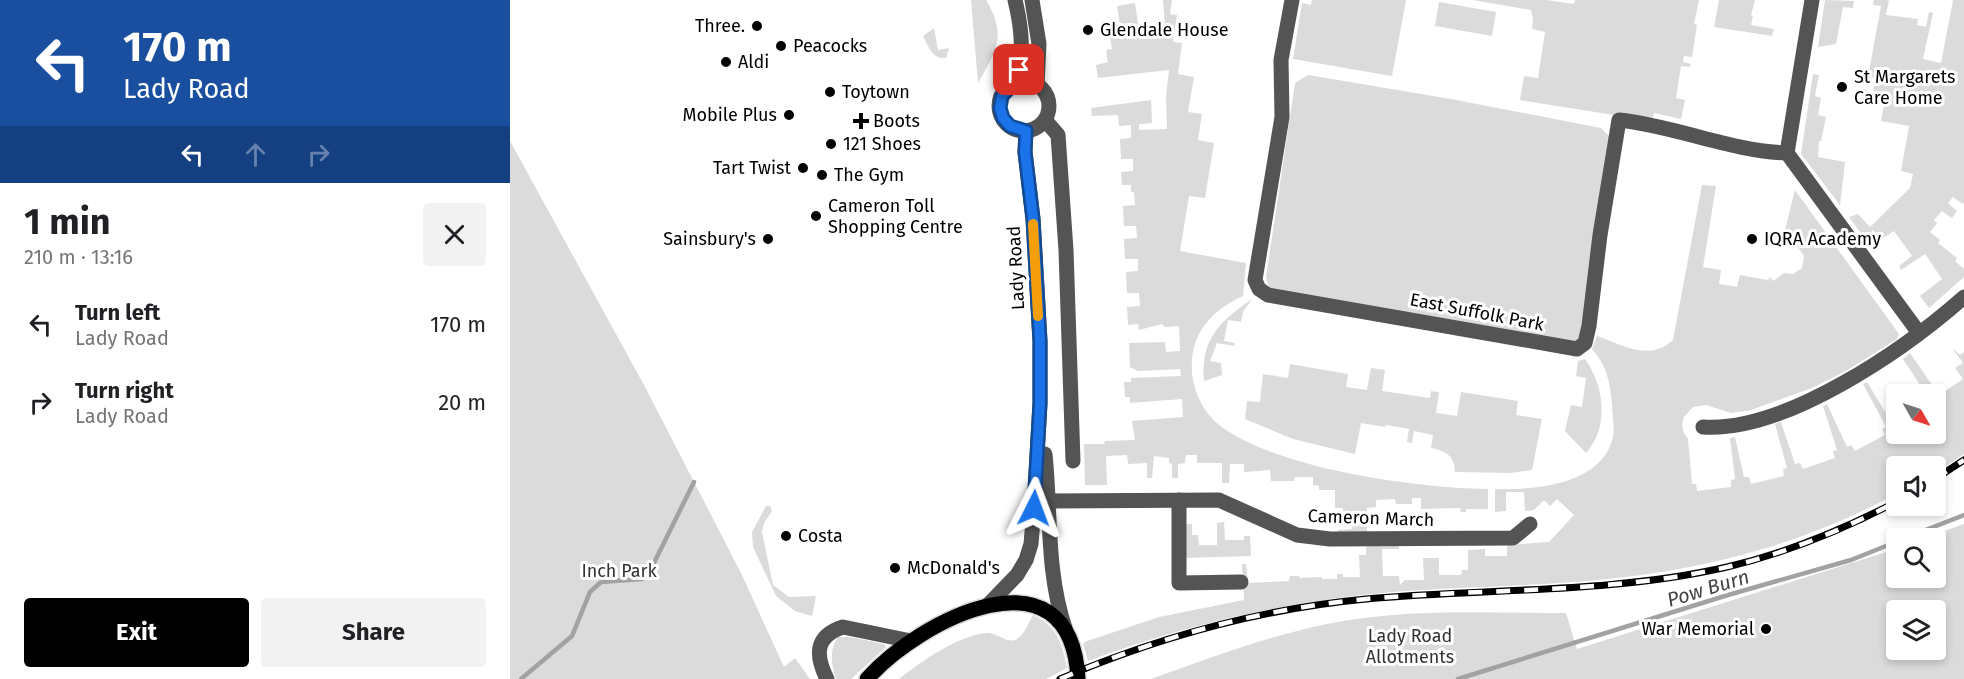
<!DOCTYPE html>
<meta charset="utf-8">
<style>
:root{--surface:#fff;--page:#f2f2f2;--text:#202124;--muted:#757577;--accent:#000}
body{margin:0;font-family:"Fira Sans",sans-serif;background:var(--page);color:var(--text);height:100vh;display:flex;flex-direction:column;font-size:22px;white-space:nowrap}
*{box-sizing:border-box;margin:0}
p{font-size:20px;color:var(--muted)}
.icon{flex:none;width:33px;height:33px;fill:none;stroke:currentColor;stroke-width:2;stroke-linecap:round;stroke-linejoin:round}
.map{position:relative;flex:1;overflow:hidden}
.side{display:flex;flex-direction:column;background:var(--surface);width:510px}
.side>*{flex:none}
.top-card{background:#1a4fa0;color:#fff;overflow:hidden}
.needle{width:39px;rotate:129deg}
.tools{position:absolute;left:1376px;top:384px;display:grid;gap:12px}
.tools a{display:grid;place-items:center;width:60px;height:60px;border-radius:6px;background:var(--surface);box-shadow:0 3px 9px #0003;font-size:30px}
.pin{position:absolute;display:grid;place-items:center;width:51px;height:51px;color:#fff;margin:-26px;border-radius:12px;box-shadow:0 3px 9px #0006}
.me{position:absolute;width:66px;margin:-33px;rotate:3deg;stroke-linejoin:round;filter:drop-shadow(0 0 4px #0008)}
.turn{display:flex;align-items:center;gap:21px;height:126px;padding:0 24px;font-size:27px}
.turn .icon{width:78px;height:78px;stroke-width:2.5}
.turn b{display:block;font-size:42px;line-height:51px}
.lanes{display:flex;align-items:center;height:57px;padding:0 24px;background:#0003;justify-content:center;gap:30px;direction:ltr}
.lanes .off{opacity:.35}
.round{display:grid;place-items:center;flex:none;width:63px;height:63px;border-radius:6px;background:var(--page)}
.head{display:flex;align-items:center;justify-content:space-between;height:102px;padding:0 24px}
h1{font-size:36px;font-weight:700;line-height:45px}
.primary-button{display:flex;gap:12px;margin-top:auto;padding:12px 24px}
.primary-button a{flex:1;height:69px;border-radius:6px;background:var(--accent);color:#fff;font-size:24px;font-weight:700;line-height:69px;text-align:center}
.primary-button a+a{background:var(--page);color:var(--text)}
ul{padding:0;list-style:none}
li{display:flex;align-items:center;gap:18px;height:78px;padding:0 24px}
li div{flex:1}
li b{display:block;font-size:22px}
li em{font-style:normal}
main{display:flex;flex:1;min-height:0}
.map>svg:first-child{display:block}
.green{fill:#dbdbdb;fill-rule:evenodd}
.lines{fill:none;stroke-linecap:round;stroke-linejoin:round}
.stream{stroke:#a2a2a2;stroke-width:4.5}
.major-casing{stroke:#dbdbdb;stroke-width:18}
.minor{stroke:#545454;stroke-width:15}
.major{stroke:#000;stroke-width:15}
.rail-casing{stroke:#000;stroke-width:7}
.rail{stroke:#fff;stroke-width:4.5;stroke-dasharray:14;stroke-linecap:butt}
.route-casing{stroke:#114b97;stroke-width:15}
.route{stroke:#1a73e8;stroke-width:10}
.slow{stroke:#f59e0b;stroke-width:10}
.poi-dot{fill:#000;stroke:#fff;stroke-width:2}
.labels{text-anchor:middle;stroke-width:6;stroke-linejoin:round;paint-order:stroke}
.poi-label{font-size:18px;fill:#000;stroke:#fff;text-anchor:start}
.street-label{font-size:18px;fill:#000;stroke:#fff}
.park-label{font-size:18px;fill:#323232;stroke:#fff}
.water-label{font-size:20px;font-style:italic;fill:#434343;stroke:#fff}
</style>
<main>
<section class="side">
<div class="top-card">
<div class="turn"><svg class="icon" aria-label="left" viewBox="0 0 24 24"><path d="M17 20v-9H6M10 6l-5 5 5 5"/></svg><div><b>170 m</b>Lady Road</div></div>
<div class="lanes"><svg class="icon" aria-label="left" viewBox="0 0 24 24"><path d="M17 20v-9H6M10 6l-5 5 5 5"/></svg><svg class="icon off" aria-label="ahead" viewBox="0 0 24 24"><path d="M12 20V5M6 11l6-6 6 6"/></svg><svg class="icon off" aria-label="right" viewBox="0 0 24 24"><path d="M7 20v-9h11M14 6l5 5-5 5"/></svg></div>
</div>
<div class="head"><div><h1>1 min</h1><p>210 m · 13:16</p></div><a class="round"><svg class="icon" aria-label="close" viewBox="0 0 24 24"><path d="M6 6l12 12M18 6L6 18"/></svg></a></div>
<ul>
<li><svg class="icon" aria-label="left" viewBox="0 0 24 24"><path d="M17 20v-9H6M10 6l-5 5 5 5"/></svg><div><b>Turn left</b><p>Lady Road</p></div><em>170 m</em></li>
<li><svg class="icon" aria-label="right" viewBox="0 0 24 24"><path d="M7 20v-9h11M14 6l5 5-5 5"/></svg><div><b>Turn right</b><p>Lady Road</p></div><em>20 m</em></li>
</ul>
<div class="primary-button"><a>Exit</a><a>Share</a></div>
</section>
<div class="map">
<svg width="1454" height="679" viewBox="0 0 1454 679">
<rect width="100%" height="100%" fill="#fff"/>
<!-- green -->
<g class="green">
<path d="M461 0H476C497 35 487 50 468 83Z"/>
<path d="M653 0H662L660 14 667 15 663 42 672 43 668 74 684 77 678 112 692 114 688 140 704 143 695 198 679 196 670 251 736 263 733 296C706 308 684 329 682 360 680 384 690 409 709 425 767 469 905 488 978 489V509H956V512H951L950 508 911 509V498H902V504H886L885 499 866 500V507L857 508V532H828V530L842 529V512L833 511V508H825V490H809V486L803 485V477H785L784 481H761L760 470 734 472V464H720L719 483H712V463H687V455H676L675 463 668 464V478H662V464L659 463V458L644 456 642 478H637V463L618 464 617 455 596 456 597 485H575L574 444H594L595 441 625 440 622 421 673 417 672 399 620 403V397H615L614 382H621V378L671 376 670 369 628 371 620 367 619 343 655 342 656 352 670 351 669 326 655 327 652 324 629 330 628 324 618 325 617 307 630 306 629 293H617L616 272 628 271V259H615L614 239 627 238 626 226H614L613 206 625 205 624 192H621V185H612L611 172 623 171V159H611L610 139 621 138V125L609 126 608 115 582 116 581 108 641 100 642 123 629 124V130L657 129 656 97 659 70 588 78 586 65 598 62 596 50 602 49 600 35 611 33 607 6 625 3 629 30 655 26Z"/>
<polygon points="802,0 896,0 882,76 783,59 792,3 801,5"/>
<polygon points="963,0 1036,0 1064,4 1065,0 1189,0 1184,24 1187,25 1182,57 1174,56 1173,62 1181,64 1180,67 1171,66 1166,98 1175,100 1171,119 1144,113 1142,121 1010,100 1014,76 1028,78 1035,32 1022,29 1023,19 1021,10"/>
<polygon points="1209,0 1245,0 1241,15 1243,16 1241,25 1264,29 1262,36 1204,27"/>
<polygon points="1315,0 1344,1 1343,8 1333,7 1326,44 1308,47"/>
<polygon points="1364,0 1379,0 1376,15 1408,19 1407,25 1416,27 1419,12 1423,13 1413,59 1431,63 1443,0 1454,0 1454,202 1453,204 1443,197 1438,203 1447,211 1442,218 1432,211 1424,220 1427,223 1420,232 1430,240 1428,243 1447,258 1445,261 1454,269 1454,277 1419,308 1410,296 1432,279 1415,254 1391,270 1389,266 1402,256 1384,231 1370,240 1363,230 1355,239 1339,217 1348,214 1360,227 1400,188 1403,174 1391,171 1399,126 1371,121 1374,105 1362,102 1365,78 1358,77 1371,6 1363,5"/>
<polygon points="929,2 986,12 982,36 925,26"/>
<path d="M424 28 428 50 439 48 436 58C421 59 419 46 413 36Z"/>
<polygon points="1303,74 1309,75 1305,96 1311,98 1308,115 1316,117 1311,141 1309,141 1308,157 1335,162 1330,205 1291,154"/>
<polygon points="798,75 941,99 1091,128 1101,138 1070,343 763,290 758,285 756,277 785,83"/>
<polygon points="0,141 134,385 231,573 274,667 285,658 300,679 0,679"/>
<path d="M1192 185 1206 186 1193 267 1211 270 1209 284 1227 287 1230 275 1258 280 1260 277 1263 281 1274 273 1283 274 1292 268 1294 256 1288 247 1277 245 1270 250 1285 190 1389 334 1387 339 1336 371 1302 388 1241 410 1221 413 1196 405 1183 407 1174 417 1172 424 1173 431 1178 439 1182 484H1186L1187 491 1221 487V480L1225 479 1220 438 1225 437 1234 477H1239L1241 484 1274 476 1273 469 1277 468 1265 424 1271 422 1285 464 1290 463 1293 469 1325 458 1323 451 1327 450 1313 406 1317 404 1337 447 1341 445 1345 451 1375 435 1372 429 1376 427 1353 384 1357 382 1382 423 1386 422V434H1425V394H1416L1393 359 1400 353 1429 395 1453 379 1445 368 1453 363 1442 348 1450 355 1454 352V454L1425 473V466H1386V494C1303 539 1216 564 1123 576 1033 588 941 585 851 595 754 607 670 627 578 661L573 644 577 641 649 617 734 600 732 564H736L738 583 779 581 780 576H789L790 578 812 577V579H827V574H833V577H850L849 555H856V544H889V549H872L873 576H889L890 585 895 580H914L913 558H929V575H951L952 570H958V550L975 549V556H997V545L1039 542 1064 515 1047 499 1040 506 1034 500 1024 510 1015 511 1014 492H996V511L985 512V489C1025 490 1092 485 1103 437 1105 427 1102 414 1102 404 1100 382 1097 366 1082 349L1087 336C1113 345 1139 362 1163 340Z"/>
<path d="M742 299 733 312 731 322 718 320 714 341 725 343 724 346 707 343 700 361 711 363 712 375 694 381C690 338 711 321 742 299Z"/>
<path d="M1075 359C1094 385 1100 427 1076 453L1055 431 1061 405 1072 407 1076 378 1066 376 1068 361Z"/>
<path d="M780 364 838 374 836 387 857 390 861 368 875 370 872 391 920 398 921 391 929 392 926 413 947 416 951 392 1008 401 1006 415 1032 419 1022 470 1001 473 945 472C945 456 936 451 921 448L923 435 904 431 902 443 897 442 899 429 876 425 875 427 851 423 845 454 783 439 735 419 737 401 750 402 753 374 778 378Z"/>
<polygon points="256,506 260,506 262,511 254,523 252,532 263,585 279,597 306,596 302,616 285,611 266,596 243,547 242,532"/>
<polygon points="714,522 715,540 734,540 734,536 740,536 741,556 675,558 675,524 682,524 682,535 688,535 689,545 707,545 707,523"/>
<path d="M1454 524V679H641C708 655 776 629 846 619 915 609 987 613 1056 613L1067 649 1386 549V578H1425V538H1415ZM1425 610V650H1386V610Z"/>
<path d="M523 615C547 626 552 643 557 668L536 679H389C412 661 447 636 476 633 487 632 498 645 507 639 515 634 519 622 523 615Z"/>
<path d="M328 637H340L374 644 376 647 341 679H326C321 665 319 649 328 637Z"/>
</g>
<g class="lines">
<!-- stream -->
<g class="stream">
<polyline points="1395,538 1454,515"/>
<polyline points="11,679 62,636 80,592 91,582 132,579 142,567 184,482"/>
<polyline points="948,679 1218,595 1341,560 1386,542"/>
</g>
<!-- major casing -->
<g class="major-casing">
<path id="major" d="M357 679C409 620 561 542 568 679"/>
</g>
<!-- minor -->
<g class="minor">
<polyline points="522,0 529,44 527,85"/>
<path d="M782 0 771 60 772 117 745 280 749 289 758 295 1067 349 1075 343 1079 326 1090 235 1109 120C1166 126 1220 151 1277 153"/>
<polyline points="1302,0 1277,153 1409,333"/>
<circle cx="514" cy="106" r="25"/>
<path d="M504 84C515 55 512 29 505 0"/>
<polyline points="535,120 548,135 556,250 563,461"/>
<path d="M1193 427C1274 433 1394 350 1454 297"/>
<path d="M535 454C541 512 536 571 555 628"/>
<polyline points="669,500 669,583 731,582"/>
<polyline points="539,501 709,500 787,535 820,539 1003,538 1020,524"/>
<polyline points="478,605 507,575 516,560 521,544 524,508 530,403 530,341 523,219 515,152 516,131"/>
<path d="M317 679C305 655 305 636 333 627L401 641"/>
</g>
<!-- major -->
<use href="#major" class="major"/>
<!-- rail casing -->
<g class="rail-casing">
<g id="rail">
<polyline points="1425,479 1454,460"/>
<path d="M550 679C648 637 750 609 856 599 976 588 1099 594 1217 567 1277 553 1332 530 1386 502"/>
</g>
</g>
<!-- rail -->
<use href="#rail" class="rail"/>
</g>
<g class="lines">
<!-- route casing -->
<g class="route-casing">
<polyline id="route" points="509,70 504,84 492,96 490,108 493,118 500,126 516,131 515,152 523,219 530,341 530,403 524,508"/>
</g>
<!-- route -->
<use href="#route" class="route"/>
<!-- slow -->
<polyline class="slow" points="523,224 528,316"/>
</g>
<!-- markers -->
<g class="poi-dot">
<circle cx="247" cy="26" r="6"/>
<circle cx="578" cy="30" r="6"/>
<circle cx="271" cy="46" r="6"/>
<circle cx="216" cy="62" r="6"/>
<circle cx="1332" cy="87" r="6"/>
<circle cx="320" cy="92" r="6"/>
<circle cx="279" cy="115" r="6"/>
<path d="M348 112h6v6h6v6h-6v6h-6v-6h-6v-6h6z"/>
<circle cx="321" cy="144" r="6"/>
<circle cx="293" cy="168" r="6"/>
<circle cx="312" cy="175" r="6"/>
<circle cx="306" cy="216" r="6"/>
<circle cx="258" cy="239" r="6"/>
<circle cx="1242" cy="239" r="6"/>
<circle cx="276" cy="536" r="6"/>
<circle cx="385" cy="568" r="6"/>
<circle cx="1256" cy="629" r="6"/>
</g>
<g class="labels">
<!-- poi labels -->
<g class="poi-label">
<text x="235" y="32" text-anchor="end">Three.</text>
<text x="590" y="36">Glendale House</text>
<text x="283" y="52">Peacocks</text>
<text x="228" y="68">Aldi</text>
<text x="1344" y="83">St Margarets<tspan x="1344" dy="21">Care Home</tspan></text>
<text x="332" y="98">Toytown</text>
<text x="267" y="121" text-anchor="end">Mobile Plus</text>
<text x="363" y="127">Boots</text>
<text x="333" y="150">121 Shoes</text>
<text x="281" y="174" text-anchor="end">Tart Twist</text>
<text x="324" y="181">The Gym</text>
<text x="318" y="212">Cameron Toll<tspan x="318" dy="21">Shopping Centre</tspan></text>
<text x="246" y="245" text-anchor="end">Sainsbury's</text>
<text x="1254" y="245">IQRA Academy</text>
<text x="288" y="542">Costa</text>
<text x="397" y="574">McDonald's</text>
<text x="1244" y="635" text-anchor="end">War Memorial</text>
</g>
<!-- street labels -->
<g class="street-label">
<text transform="translate(506 268) rotate(-93)" y="6">Lady Road</text>
<text transform="translate(967 312) rotate(11)" y="6">East Suffolk Park</text>
<text transform="translate(861 518) rotate(2)" y="6">Cameron March</text>
</g>
<!-- park labels -->
<g class="park-label">
<text x="109" y="577">Inch Park</text>
<text x="900" y="642">Lady Road<tspan x="900" dy="21">Allotments</tspan></text>
</g>
<!-- water labels -->
<g class="water-label">
<text transform="translate(1198 588) rotate(-17)" y="7">Pow Burn</text>
</g>
</g>
</svg>
<div class="tools">
<a><svg class="needle" viewBox="-14 -14 28 28"><path d="M0-13l5 13h-10z" fill="#e53935"/><path d="M0 13l5-13h-10z" fill="#757577"/></svg></a>
<a><svg class="icon" aria-label="sound" viewBox="0 0 24 24"><path d="M4 9h4l5-4v14l-5-4H4zM17 9q2 3 0 6"/></svg></a>
<a><svg class="icon" aria-label="search" viewBox="0 0 24 24"><circle cx="10" cy="10" r="6"/><path d="M15 15l6 6"/></svg></a>
<a><svg class="icon" aria-label="layers" viewBox="0 0 24 24"><path d="M12 4l9 5-9 5-9-5zM3 14l9 5 9-5"/></svg></a>
</div>
<div class="pin" style="left:509px;top:70px;background:#d93025"><svg class="icon" aria-label="arrive" viewBox="0 0 24 24"><path d="M6 21V4h12l-3 4 3 4H6"/></svg></div>
<svg class="me" style="left:524px;top:508px" viewBox="-20 -20 40 40"><path d="M0-17L14 15 0 8-14 15z" fill="#1a73e8" stroke="#fff" stroke-width="4"/></svg>
</div>
</main>
